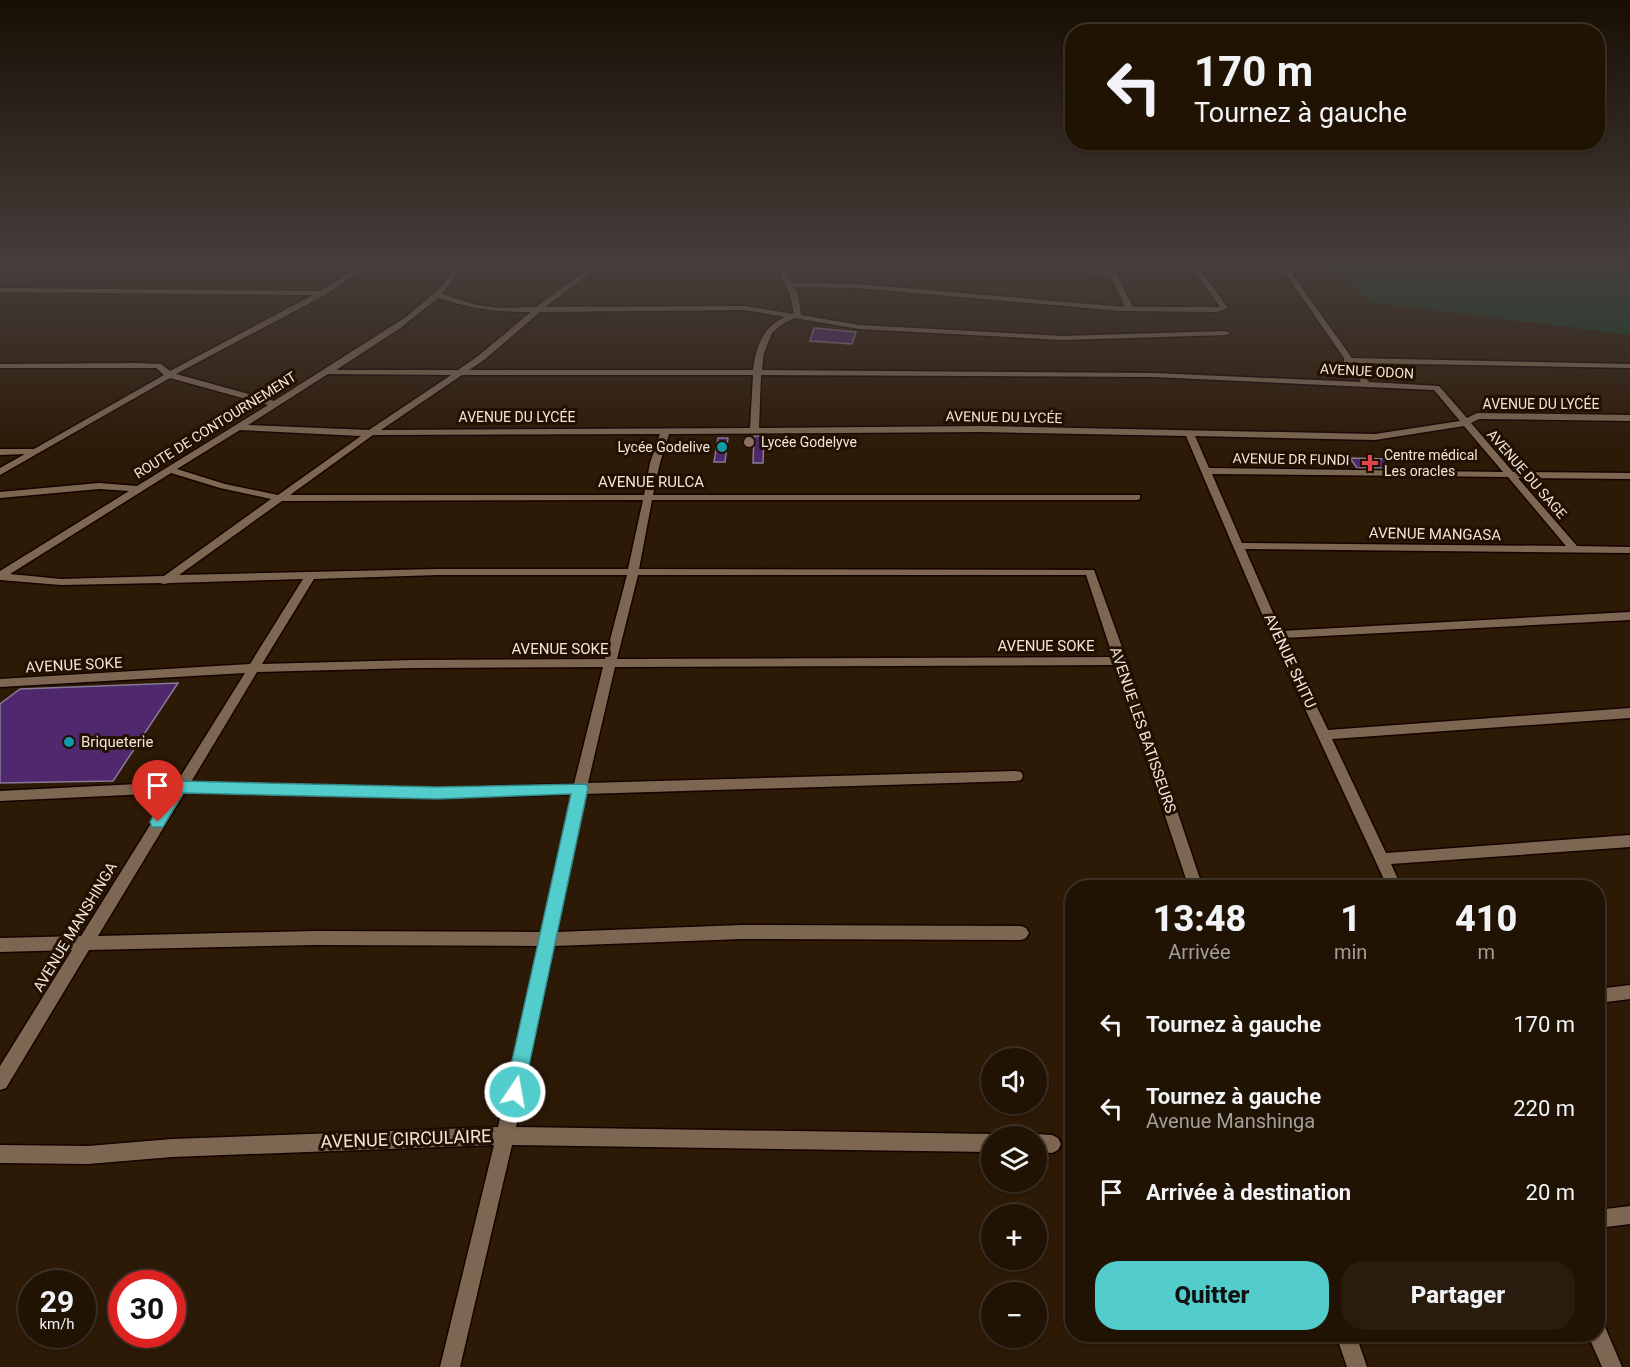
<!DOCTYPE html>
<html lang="fr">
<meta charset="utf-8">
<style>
:root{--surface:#211304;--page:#291c0e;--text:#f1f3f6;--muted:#a29e9a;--line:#3e3226;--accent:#53cdcb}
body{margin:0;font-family:Roboto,sans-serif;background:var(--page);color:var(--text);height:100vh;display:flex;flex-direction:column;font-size:22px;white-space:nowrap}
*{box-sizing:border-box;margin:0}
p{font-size:20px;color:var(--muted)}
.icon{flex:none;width:33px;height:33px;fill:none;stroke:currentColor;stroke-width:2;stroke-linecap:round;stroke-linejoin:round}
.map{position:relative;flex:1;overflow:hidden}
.side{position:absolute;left:1065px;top:880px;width:540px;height:462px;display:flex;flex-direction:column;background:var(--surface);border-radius:24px;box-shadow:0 2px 4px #0004,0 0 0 2px var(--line)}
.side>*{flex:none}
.top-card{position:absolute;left:1065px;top:24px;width:540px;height:126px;border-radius:24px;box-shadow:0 2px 4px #0004,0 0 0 2px var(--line);background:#211304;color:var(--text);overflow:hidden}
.tools{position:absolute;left:981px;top:1048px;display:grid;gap:12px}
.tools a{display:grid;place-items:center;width:66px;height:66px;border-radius:50%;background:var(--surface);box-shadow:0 2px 4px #0004,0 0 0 2px var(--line);font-size:30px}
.speed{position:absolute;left:18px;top:1270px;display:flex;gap:12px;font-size:30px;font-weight:700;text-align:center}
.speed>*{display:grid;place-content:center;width:78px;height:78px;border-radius:50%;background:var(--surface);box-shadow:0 2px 4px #0004,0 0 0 2px var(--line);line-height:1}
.speed small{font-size:15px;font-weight:400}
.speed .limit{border:9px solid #d22;background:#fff;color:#111}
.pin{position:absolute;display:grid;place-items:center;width:51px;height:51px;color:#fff;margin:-62px -26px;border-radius:50% 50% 50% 0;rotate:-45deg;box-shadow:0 0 6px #0007}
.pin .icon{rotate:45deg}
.me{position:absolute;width:66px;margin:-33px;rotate:12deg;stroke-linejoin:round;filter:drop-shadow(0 0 4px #0008)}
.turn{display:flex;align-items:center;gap:21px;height:126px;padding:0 30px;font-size:27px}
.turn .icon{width:78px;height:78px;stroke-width:2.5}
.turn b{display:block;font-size:42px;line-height:51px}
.eta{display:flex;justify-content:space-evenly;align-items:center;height:102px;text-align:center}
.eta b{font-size:36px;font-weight:800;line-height:42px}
.button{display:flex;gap:12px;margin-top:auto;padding:12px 30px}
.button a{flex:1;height:69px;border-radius:24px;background:var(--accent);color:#111;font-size:24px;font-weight:800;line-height:69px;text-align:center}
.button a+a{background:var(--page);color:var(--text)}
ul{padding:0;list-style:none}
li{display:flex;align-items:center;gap:18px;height:84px;padding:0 30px}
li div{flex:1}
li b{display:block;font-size:22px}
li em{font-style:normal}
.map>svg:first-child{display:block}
.green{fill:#123c26}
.building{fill:#4f286e;stroke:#887b96;stroke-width:1.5}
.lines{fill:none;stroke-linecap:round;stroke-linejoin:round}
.minor-casing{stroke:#140400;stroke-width:3}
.minor{fill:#7e6752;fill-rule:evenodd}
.route{fill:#53cdcb;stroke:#368584;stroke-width:1.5}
.education-dot{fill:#8d6e63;stroke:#221001;stroke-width:2}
.culture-dot{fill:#0f9aa8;stroke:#221001;stroke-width:2}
.health-dot{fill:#e0444e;stroke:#221001;stroke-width:2}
.labels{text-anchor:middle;stroke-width:6;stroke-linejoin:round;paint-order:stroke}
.far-street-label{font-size:14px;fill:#f3e5da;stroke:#221001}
.far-poi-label{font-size:14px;fill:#f3e5da;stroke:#221001;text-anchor:start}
.street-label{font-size:15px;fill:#f3e5da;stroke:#221001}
.poi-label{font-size:15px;fill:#f3e5da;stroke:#221001;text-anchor:start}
.near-street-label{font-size:18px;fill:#f3e5da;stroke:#221001}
</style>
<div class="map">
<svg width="1630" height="1367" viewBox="0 0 1630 1367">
<rect width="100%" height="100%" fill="#2c1906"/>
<!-- green -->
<polygon class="green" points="1331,264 1630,264 1630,335 1370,302"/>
<!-- building -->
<g class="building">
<polygon points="814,328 856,332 852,344 810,341"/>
<polygon points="754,436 764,436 763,463 753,463"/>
<polygon points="718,438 728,438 725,462 714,462"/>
<polygon points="1350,458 1385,459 1387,468 1357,468"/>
<polygon points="178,683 113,781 0,783 0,704 20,689"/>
</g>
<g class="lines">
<!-- minor casing -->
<g class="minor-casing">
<g id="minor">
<path d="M364 264H372L325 295 176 374 274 401 406 317 441 287 458 264H464L442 294 476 305 499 308 536 307 595 264H602L545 307 745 306 794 314 790 294 778 270V264H784V270L792 283 857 284 1125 307 1111 276 1062 270 978 266 975 264 1062 266 1116 273 1133 307H1220L1190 264H1196L1228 308 1217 312 1121 311 857 288 794 287 798 294 801 315 859 325 1063 336 1226 331 1230 333 1226 335 1063 340 859 329 794 318 781 325 772 333 764 353 762 370 1154 373 1361 382 1347 362H1344V358L1279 264H1285L1352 358 1630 364V368L1355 363 1369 382 1439 386 1467 418 1477 413 1630 415V421L1479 419 1471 423 1513 472 1630 473V479L1518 478 1577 546 1630 547V553L1245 549 1281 631 1630 612V620L1284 638 1328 730 1630 708V718L1332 739 1386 853 1630 835V847L1391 864 1402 888H1388L1271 635 1186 436 983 432 669 434 660 463 653 495H1140V499L1137 500H652L639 569 1094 570 1127 661 1203 888H1189L1115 665 615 667 588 783 1016 771 1021 772 1023 776 1021 780 1016 781 585 794 557 932 742 925 1021 926 1026 928 1029 933 1026 938 1021 940 742 939 554 946 516 1127 992 1134 998 1137H992V1152L512 1145 460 1367H440L494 1145 172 1157 88 1164 0 1163V1145L88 1146 172 1139 498 1127 538 946 315 945 89 950 6 1088 0 1090V1066L72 950 0 952V938L81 936 170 793 0 801V791L177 782 245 673 0 687V679L250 664 303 579 169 583 164 584 160 583 61 585 0 580V571L129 491 99 489 0 498V492L99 483 137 486 268 405 170 378 0 475V468L25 454 0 455V449H34L164 375 156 368H0V364L138 363 161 364 170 371 313 295 0 292V288L320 291ZM438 298C474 309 493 312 531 312L478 356 458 370H336L399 329ZM745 310 785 317C762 327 756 347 753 370H469L484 360 540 312ZM328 374 451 375 369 430 248 425ZM462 375H753L750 428 381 430ZM761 375 1154 377 1434 390 1460 421 1375 434 983 426 759 428ZM1464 426 1503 472 1209 468 1195 436 1375 440ZM240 430 361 436 278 495 225 484 177 469ZM660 434 650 463 644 495H290L373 435ZM171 473 220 488 271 499 164 576 61 579 10 574ZM1212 474 1508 477 1566 546 1242 543ZM643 500 628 569H438L179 575 282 501ZM438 575H627L605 659 412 660 262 664 314 579ZM638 575H1086L1113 657 617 659ZM603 667 574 784 438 788 191 782 257 672 412 668ZM185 792 438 798 572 794 541 932 315 931 98 936Z"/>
<polygon points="1630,985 1630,999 1598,1003 1598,989"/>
<polygon points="1036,1134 1052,1135 1058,1138 1061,1144 1058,1150 1052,1153 1036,1152 1036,1137 1030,1137"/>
<polygon points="1630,1206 1630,1224 1598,1228 1598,1210"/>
<polygon points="1598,1324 1605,1327 1622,1367 1602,1367 1588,1335 1598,1335"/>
<polygon points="1336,1335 1356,1335 1367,1367 1347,1367"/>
</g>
</g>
<!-- minor -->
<use href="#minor" class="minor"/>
</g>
<!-- sky -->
<linearGradient id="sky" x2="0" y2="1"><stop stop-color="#180e03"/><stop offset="0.58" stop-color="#453e3b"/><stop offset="1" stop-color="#453e3b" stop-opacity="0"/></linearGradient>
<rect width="1630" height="455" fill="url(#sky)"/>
<!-- route -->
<polygon class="route" points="179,781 438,787 586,784 588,788 522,1099 515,1102 508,1099 505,1092 571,794 438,799 183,793 163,827 152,827 150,822 152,818 174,783"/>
<!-- markers -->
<circle class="education-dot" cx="749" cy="442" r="6"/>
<g class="culture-dot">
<circle cx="722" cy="447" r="6"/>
<circle cx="69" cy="742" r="6"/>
</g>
<path class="health-dot" d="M1367 454h6v6h6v6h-6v6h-6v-6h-6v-6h6z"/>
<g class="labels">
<!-- far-street labels -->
<g class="far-street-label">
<text transform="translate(1367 371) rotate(3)" y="5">AVENUE ODON</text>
<text x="1541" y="409">AVENUE DU LYCÉE</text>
<text x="517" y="422">AVENUE DU LYCÉE</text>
<text transform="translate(1004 417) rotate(1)" y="5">AVENUE DU LYCÉE</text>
<text transform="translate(215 425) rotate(-32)" y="5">ROUTE DE CONTOURNEMENT</text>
<text transform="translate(1291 459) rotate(1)" y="5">AVENUE DR FUNDI</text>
<text transform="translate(1527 474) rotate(49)" y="5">AVENUE DU SAGE</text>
</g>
<!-- far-poi labels -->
<g class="far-poi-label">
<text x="761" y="447">Lycée Godelyve</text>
<text x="710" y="452" text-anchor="end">Lycée Godelive</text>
<text x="1384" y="460">Centre médical<tspan x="1384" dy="16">Les oracles</tspan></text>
</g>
<!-- street labels -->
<g class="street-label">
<text x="651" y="487">AVENUE RULCA</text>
<text transform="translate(1435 534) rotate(1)" y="5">AVENUE MANGASA</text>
<text x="1046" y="651">AVENUE SOKE</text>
<text x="560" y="654">AVENUE SOKE</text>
<text transform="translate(1290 661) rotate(65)" y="5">AVENUE SHITU</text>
<text transform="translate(74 665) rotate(-3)" y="5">AVENUE SOKE</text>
<text transform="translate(1143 730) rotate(71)" y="5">AVENUE LES BATISSEURS</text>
<text transform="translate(75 927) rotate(-59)" y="5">AVENUE MANSHINGA</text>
</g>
<!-- poi labels -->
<g class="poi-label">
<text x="81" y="747">Briqueterie</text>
</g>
<!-- near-street labels -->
<g class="near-street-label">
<text transform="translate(406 1139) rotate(-2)" y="6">AVENUE CIRCULAIRE</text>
</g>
</g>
</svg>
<div class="tools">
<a><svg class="icon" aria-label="sound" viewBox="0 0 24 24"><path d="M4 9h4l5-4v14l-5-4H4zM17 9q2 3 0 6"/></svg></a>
<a><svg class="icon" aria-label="layers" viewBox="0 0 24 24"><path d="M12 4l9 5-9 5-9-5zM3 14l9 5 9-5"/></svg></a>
<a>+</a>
<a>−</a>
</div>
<div class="speed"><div>29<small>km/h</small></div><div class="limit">30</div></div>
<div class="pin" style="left:158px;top:822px;background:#d93025"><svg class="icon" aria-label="arrive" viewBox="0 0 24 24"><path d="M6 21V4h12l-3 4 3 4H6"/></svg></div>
<svg class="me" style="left:515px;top:1092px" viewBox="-20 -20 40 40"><circle r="17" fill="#53cdcb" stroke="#fff" stroke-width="3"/><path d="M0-11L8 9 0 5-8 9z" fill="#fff"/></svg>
<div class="top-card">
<div class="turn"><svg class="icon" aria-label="left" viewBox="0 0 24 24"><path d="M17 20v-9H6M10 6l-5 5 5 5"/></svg><div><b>170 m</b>Tournez à gauche</div></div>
</div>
<section class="side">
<div class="eta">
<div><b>13:48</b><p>Arrivée</p></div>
<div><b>1</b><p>min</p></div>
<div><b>410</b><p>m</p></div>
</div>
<ul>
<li><svg class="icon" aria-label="left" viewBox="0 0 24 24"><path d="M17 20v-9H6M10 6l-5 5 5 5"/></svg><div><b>Tournez à gauche</b></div><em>170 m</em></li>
<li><svg class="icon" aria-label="left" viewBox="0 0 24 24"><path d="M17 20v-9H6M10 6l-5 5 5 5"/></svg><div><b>Tournez à gauche</b><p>Avenue Manshinga</p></div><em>220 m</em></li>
<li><svg class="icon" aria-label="arrive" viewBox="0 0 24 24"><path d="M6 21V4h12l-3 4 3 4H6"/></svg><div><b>Arrivée à destination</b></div><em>20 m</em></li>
</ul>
<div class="button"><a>Quitter</a><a>Partager</a></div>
</section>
</div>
